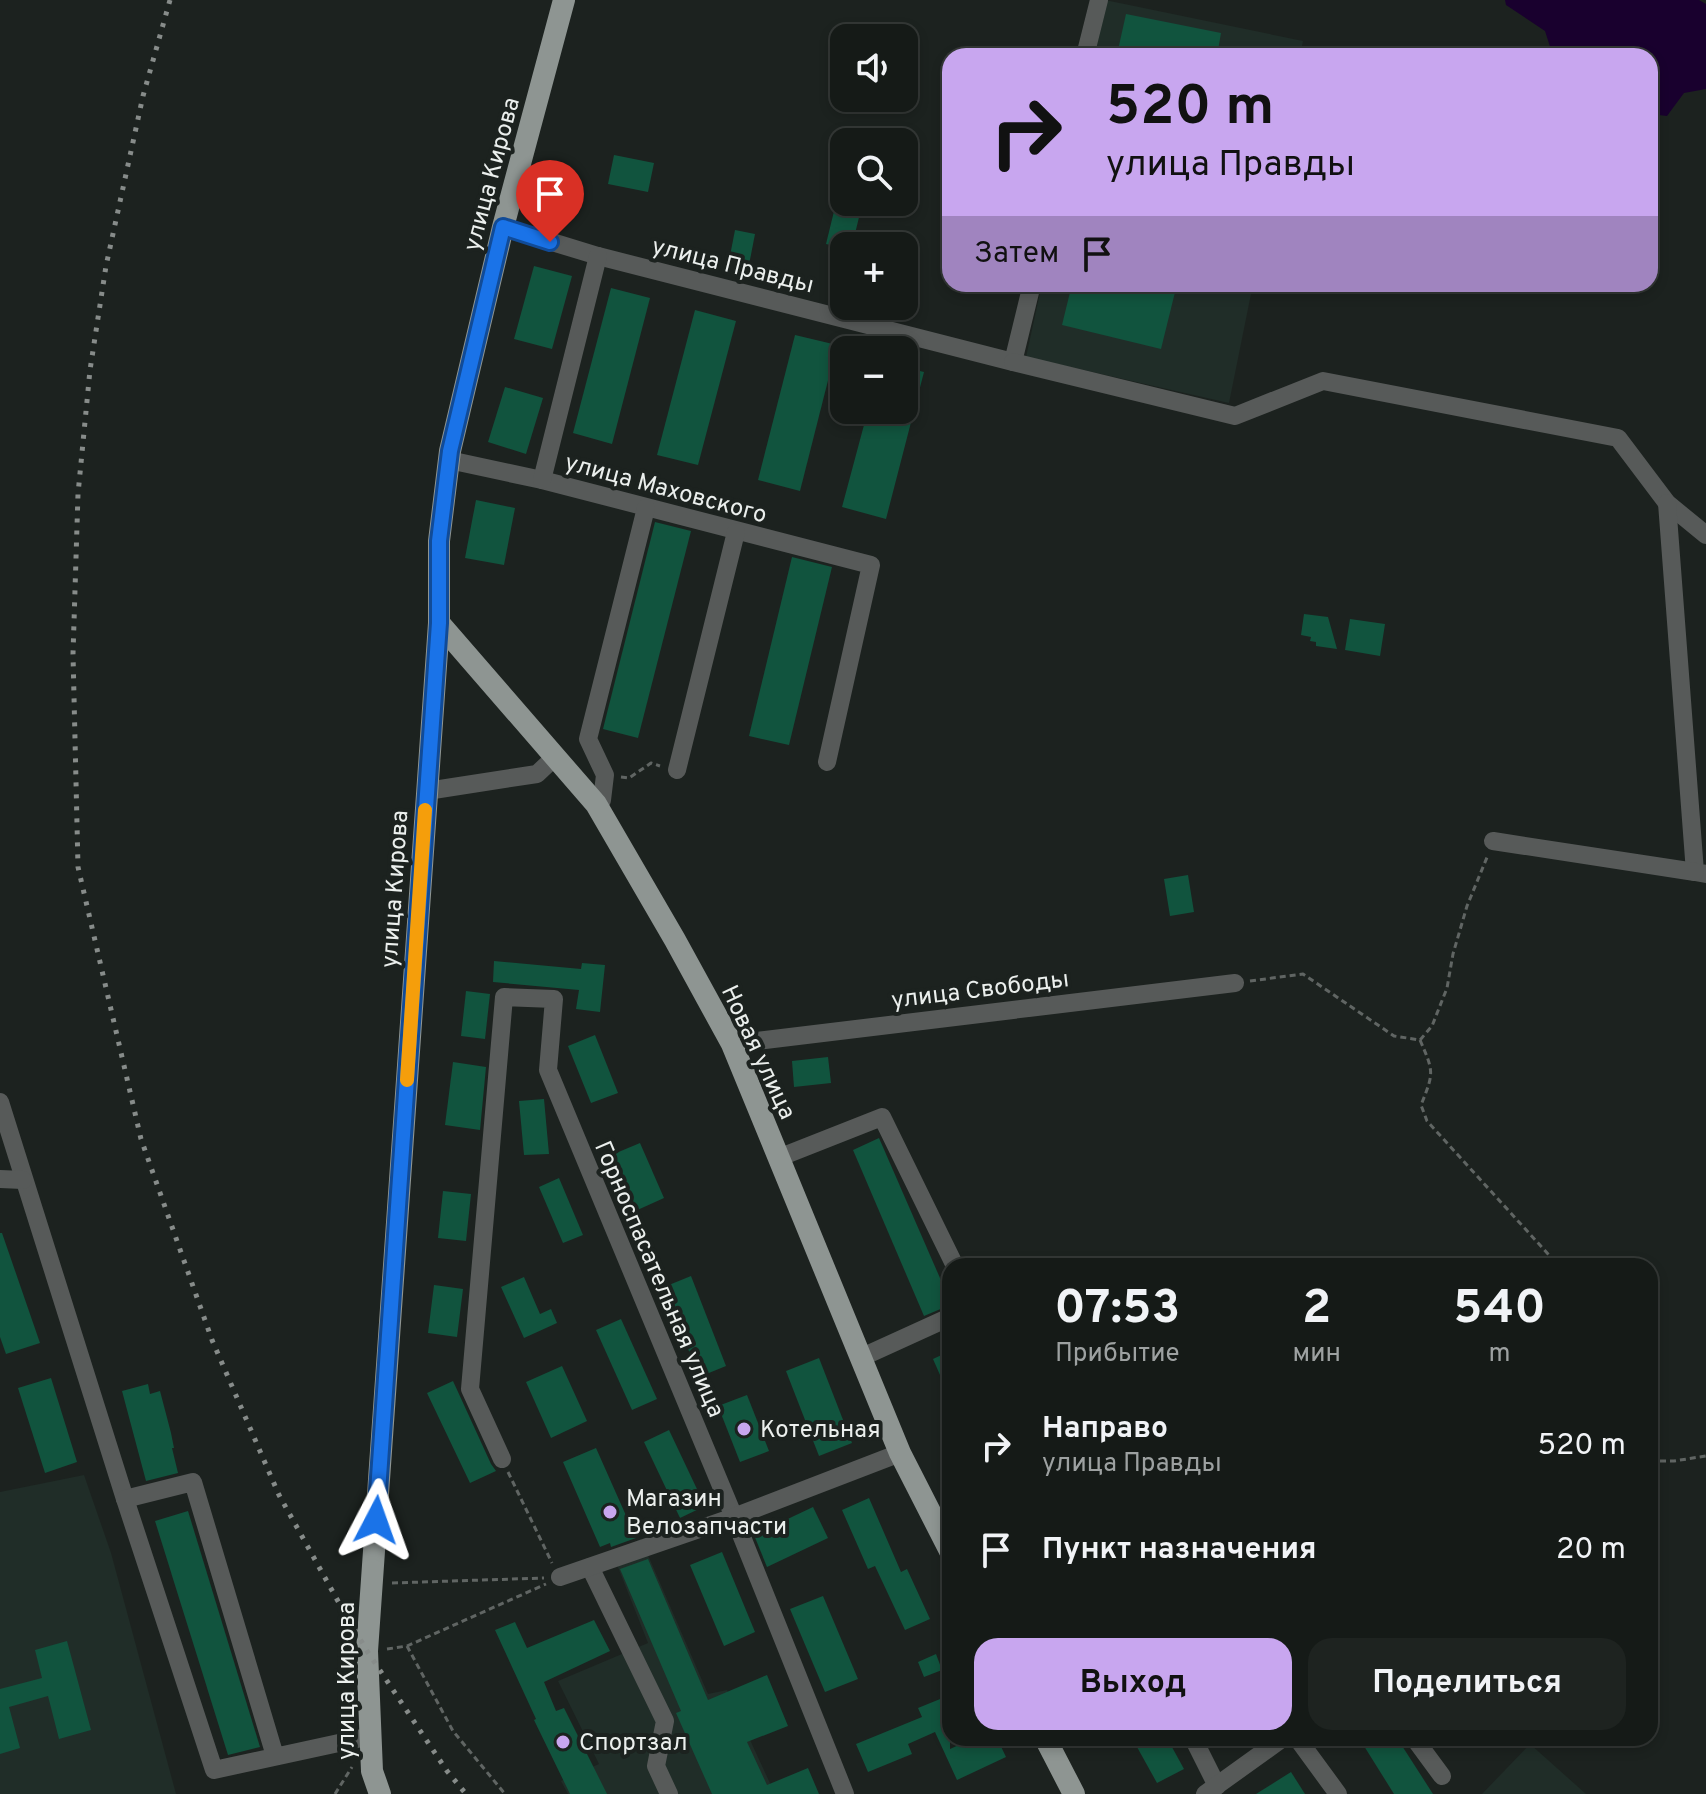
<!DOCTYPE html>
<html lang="ru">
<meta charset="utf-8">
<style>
:root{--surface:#151a17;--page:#1e2320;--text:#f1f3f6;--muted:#9da1a1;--line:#343836;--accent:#c8a6ef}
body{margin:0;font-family:Overpass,sans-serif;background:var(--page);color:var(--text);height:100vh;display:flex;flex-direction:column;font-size:30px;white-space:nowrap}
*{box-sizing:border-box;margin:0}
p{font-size:26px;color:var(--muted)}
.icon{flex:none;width:44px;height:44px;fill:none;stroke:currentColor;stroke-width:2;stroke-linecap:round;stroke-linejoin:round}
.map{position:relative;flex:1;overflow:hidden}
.side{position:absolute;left:942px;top:1258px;width:716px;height:488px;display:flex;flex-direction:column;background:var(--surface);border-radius:24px;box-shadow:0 4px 12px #0003,0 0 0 2px var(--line)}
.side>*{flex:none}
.hud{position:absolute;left:942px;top:48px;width:716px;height:244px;border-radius:24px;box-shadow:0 4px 12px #0003,0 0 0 2px var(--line);background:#c8a6ef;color:#111;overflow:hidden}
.fabs{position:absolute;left:830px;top:24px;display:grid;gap:16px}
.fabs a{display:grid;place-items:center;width:88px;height:88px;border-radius:16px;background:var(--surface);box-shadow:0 4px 12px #0003,0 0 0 2px var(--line);font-size:40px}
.pin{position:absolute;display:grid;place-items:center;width:68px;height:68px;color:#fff;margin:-82px -34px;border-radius:50% 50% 50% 0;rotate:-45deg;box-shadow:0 0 8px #0007}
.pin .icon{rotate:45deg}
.me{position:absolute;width:88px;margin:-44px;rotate:4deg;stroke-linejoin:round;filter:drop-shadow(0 0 6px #0008)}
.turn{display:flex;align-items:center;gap:28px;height:168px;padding:0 32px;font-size:36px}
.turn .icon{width:104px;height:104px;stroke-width:2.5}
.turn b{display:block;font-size:56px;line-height:68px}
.then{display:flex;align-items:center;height:76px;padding:0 32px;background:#0003;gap:16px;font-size:30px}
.eta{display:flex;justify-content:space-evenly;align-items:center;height:136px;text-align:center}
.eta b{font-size:48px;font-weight:700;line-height:56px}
.primary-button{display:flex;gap:16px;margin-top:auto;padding:16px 32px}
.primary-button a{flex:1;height:92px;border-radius:24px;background:var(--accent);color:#111;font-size:32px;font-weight:700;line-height:92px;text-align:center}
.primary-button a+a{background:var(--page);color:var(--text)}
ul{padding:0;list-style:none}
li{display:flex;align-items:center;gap:24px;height:104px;padding:0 32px}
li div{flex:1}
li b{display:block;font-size:30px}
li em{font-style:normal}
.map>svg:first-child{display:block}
.built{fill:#202d28}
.water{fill:#19002e}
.building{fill:#11543e}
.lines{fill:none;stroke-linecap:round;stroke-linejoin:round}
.path{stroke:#606563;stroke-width:3;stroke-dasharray:6 4;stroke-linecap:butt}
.minor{stroke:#575a59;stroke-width:18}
.major{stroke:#8e9592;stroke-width:22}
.rail{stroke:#878c8a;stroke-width:5;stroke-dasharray:4 8;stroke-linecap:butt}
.route-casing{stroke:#114b97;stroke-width:20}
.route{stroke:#1a73e8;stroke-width:14}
.slow{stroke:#f59e0b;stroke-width:14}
.poi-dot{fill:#c8a6ef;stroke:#1c221f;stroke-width:3}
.labels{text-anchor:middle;stroke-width:8;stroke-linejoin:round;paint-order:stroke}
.street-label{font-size:24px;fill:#ebefed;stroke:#1c221f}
.poi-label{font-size:24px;fill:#ebefed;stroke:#1c221f;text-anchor:start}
</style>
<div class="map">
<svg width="1706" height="1794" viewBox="0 0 1706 1794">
<rect width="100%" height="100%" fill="#1c221f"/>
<!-- built -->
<g class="built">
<polygon points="1105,0 1303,41 1300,56 1093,56"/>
<polygon points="1042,284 1253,284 1229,403 1026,357"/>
<polygon points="84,1475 111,1553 176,1794 0,1794 0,1492"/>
<polygon points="641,1539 708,1694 727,1690 775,1794 568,1794 561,1781 599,1764 558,1681 648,1643 612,1552"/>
<polygon points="1530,1744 1586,1794 1482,1794"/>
</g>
<!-- water -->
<polygon class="water" points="1505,0 1699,0 1706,4 1706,89 1684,93 1667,116 1650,114 1650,56 1553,56 1545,31 1506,5"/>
<!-- building -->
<g class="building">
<polygon points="1126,14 1221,33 1217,56 1148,56 1118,50"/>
<polygon points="614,155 654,163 648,192 608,184"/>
<polygon points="837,199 844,202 862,205 852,246 844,246 844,248 826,244"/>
<polygon points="735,230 755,234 748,270 728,266"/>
<polygon points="534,266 572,276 552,349 514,339"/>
<polygon points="1072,284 1177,284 1161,349 1062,325"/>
<polygon points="611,288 650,298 612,444 573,433"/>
<polygon points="695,310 736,321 698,465 657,455"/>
<polygon points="795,335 837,345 800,491 758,480"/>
<polygon points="904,367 924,372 886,519 842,507 868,410 904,410"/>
<polygon points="505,387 543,398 526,454 488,442"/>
<polygon points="476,500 515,508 504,565 465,558"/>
<polygon points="655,522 691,531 638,738 603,729"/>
<polygon points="792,557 832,567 789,745 749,736"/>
<polygon points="1304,614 1328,617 1337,649 1316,646 1316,642 1310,641 1311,637 1301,635"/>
<polygon points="1350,619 1385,624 1380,656 1345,650"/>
<polygon points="1188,875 1194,912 1170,916 1164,879"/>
<polygon points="494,961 581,969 582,963 605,965 600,1012 576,1009 579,990 493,982"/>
<polygon points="466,991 490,994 485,1039 461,1036"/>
<polygon points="595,1035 618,1093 591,1103 568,1046"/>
<polygon points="828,1057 831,1083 794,1087 792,1061"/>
<polygon points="453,1062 486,1067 480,1130 445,1125"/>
<polygon points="544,1099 549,1154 524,1155 519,1101"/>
<polygon points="879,1138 950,1301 950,1305 924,1316 853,1150"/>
<polygon points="640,1143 664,1198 633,1212 609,1156"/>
<polygon points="559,1178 583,1235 563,1243 539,1187"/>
<polygon points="443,1191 471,1194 466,1241 438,1238"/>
<polygon points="0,1233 2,1233 40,1343 6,1354 0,1337"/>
<polygon points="691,1276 726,1366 699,1377 664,1287"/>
<polygon points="524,1277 540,1314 551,1309 557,1323 524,1338 501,1287"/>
<polygon points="434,1285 463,1289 457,1337 428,1333"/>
<polygon points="621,1319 657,1399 632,1410 596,1330"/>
<polygon points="950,1351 950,1398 933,1359"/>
<polygon points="819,1358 852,1443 819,1456 786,1371"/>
<polygon points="562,1366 587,1421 551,1438 526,1382"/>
<polygon points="51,1378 77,1462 45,1473 18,1388"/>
<polygon points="453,1381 491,1464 496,1471 470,1483 427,1393"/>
<polygon points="148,1384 150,1394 160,1391 171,1433 174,1448 172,1448 178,1473 146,1481 122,1391"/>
<polygon points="747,1395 769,1451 740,1462 718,1406"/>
<polygon points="669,1430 705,1506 680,1518 644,1442"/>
<polygon points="596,1448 636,1538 611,1547 610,1543 600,1547 563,1462"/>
<polygon points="869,1498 901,1572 907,1569 930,1619 905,1630 875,1566 868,1569 842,1510"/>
<polygon points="813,1507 828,1538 767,1567 754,1535"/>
<polygon points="188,1511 260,1747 228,1755 155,1521"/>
<polygon points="722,1552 755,1632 724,1646 690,1565"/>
<polygon points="648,1559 708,1700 767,1675 788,1726 747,1742 767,1785 808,1768 819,1794 712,1794 676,1713 681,1711 620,1569"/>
<polygon points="823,1596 858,1679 825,1692 790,1609"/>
<polygon points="594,1620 610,1651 544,1682 556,1711 564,1708 607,1794 570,1794 534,1720 536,1719 495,1630 515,1622 527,1648"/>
<polygon points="67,1641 91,1730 59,1739 48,1696 9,1707 20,1748 0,1754 0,1689 42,1678 35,1650"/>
<polygon points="936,1654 942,1670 924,1677 918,1662"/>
<polygon points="950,1695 950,1749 974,1738 997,1738 1006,1757 957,1780 935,1732 908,1744 912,1754 868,1772 856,1744 922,1717 918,1708"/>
<polygon points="1132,1738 1167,1738 1184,1769 1157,1783"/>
<polygon points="1359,1738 1397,1738 1433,1794 1394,1794"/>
<polygon points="1291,1772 1305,1794 1256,1794"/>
</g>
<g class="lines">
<!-- path -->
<g class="path">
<polyline points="621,777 629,778 651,763 660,766"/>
<polyline points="1250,981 1303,974 1394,1036 1420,1040 1432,1026 1447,988 1453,954 1467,906 1488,855"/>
<path d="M1420 1040C1434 1072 1434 1073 1421 1105L1427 1121 1559 1266"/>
<polyline points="1650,1461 1674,1461 1706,1456"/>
<polyline points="508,1472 552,1563"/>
<polyline points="392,1583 544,1578"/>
<polyline points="407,1646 453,1731 505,1794"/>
<polyline points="387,1649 407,1646 546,1584"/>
<polyline points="335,1794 352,1767"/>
</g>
<!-- minor -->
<g class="minor">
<polyline points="1085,56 1099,0"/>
<polyline points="503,227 598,256 1013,362 1032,284"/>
<polyline points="1013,362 1235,416 1323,381 1618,438 1667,503 1706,535"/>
<polyline points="449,460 542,480 871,565 827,762"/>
<polyline points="542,480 598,256"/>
<polyline points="1667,503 1695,872 1706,874"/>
<polyline points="677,770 736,532"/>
<polyline points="427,791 537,774 555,757"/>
<polyline points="596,804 602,800 605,775 588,739 646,508"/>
<polyline points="1493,841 1695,872"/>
<polyline points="732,1044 1235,983"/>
<polyline points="0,1102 125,1499"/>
<polyline points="778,1158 882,1117 955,1266"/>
<polyline points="0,1179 23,1180"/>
<polyline points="860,1358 950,1317"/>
<polyline points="502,1459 470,1389 504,997 554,999 548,1070 734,1517 845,1794"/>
<polyline points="590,1567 665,1721 656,1766 669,1794"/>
<polyline points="560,1577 734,1517 900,1453"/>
<polyline points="1193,1738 1217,1786"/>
<polyline points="1297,1738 1338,1794"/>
<polyline points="1414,1738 1442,1776"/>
<polyline points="275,1756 193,1482 125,1499 214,1770 371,1736"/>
<polyline points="1205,1794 1283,1738"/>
</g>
<!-- major -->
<g class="major">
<polyline points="439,623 596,804 675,940 732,1044 900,1453 950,1551"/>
<polyline points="1045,1738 1074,1794"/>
<polyline points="380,1794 372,1771 367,1651 439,623 439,541 450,451 503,227 564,0"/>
</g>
<!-- rail -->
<polyline class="rail" points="170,0 143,96 106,266 90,370 78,494 73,654 78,867 141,1139 212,1340 279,1495 339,1603 367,1651 447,1771 466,1794"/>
</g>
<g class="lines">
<!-- route casing -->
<g class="route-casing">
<polyline id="route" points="376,1520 439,623 439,541 450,451 503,227 550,242"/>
</g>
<!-- route -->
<use href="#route" class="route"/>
<!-- slow -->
<polyline class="slow" points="407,1080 425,810"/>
</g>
<!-- markers -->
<g class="poi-dot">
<circle cx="744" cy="1429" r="8"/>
<circle cx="610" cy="1512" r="8"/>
<circle cx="563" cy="1742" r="8"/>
</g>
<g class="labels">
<!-- street labels -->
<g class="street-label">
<text transform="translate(491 174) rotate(-75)" y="8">улица Кирова</text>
<text transform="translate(733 265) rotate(14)" y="8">улица Правды</text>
<text transform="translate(666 488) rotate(15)" y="8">улица Маховского</text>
<text transform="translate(394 889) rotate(-86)" y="8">улица Кирова</text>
<text transform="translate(980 989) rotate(-7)" y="8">улица Свободы</text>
<text transform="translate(759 1052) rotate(65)" y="8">Новая улица</text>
<text transform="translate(660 1279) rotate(67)" y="8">Горноспасательная улица</text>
<text transform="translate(346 1681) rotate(-90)" y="8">улица Кирова</text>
</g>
<!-- poi labels -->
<g class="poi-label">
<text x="760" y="1437">Котельная</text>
<text x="626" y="1506">Магазин<tspan x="626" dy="28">Велозапчасти</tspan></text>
<text x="579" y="1750">Спортзал</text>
</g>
</g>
</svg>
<div class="fabs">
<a><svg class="icon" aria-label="sound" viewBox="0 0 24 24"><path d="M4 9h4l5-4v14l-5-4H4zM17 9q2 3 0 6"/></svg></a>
<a><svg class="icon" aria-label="search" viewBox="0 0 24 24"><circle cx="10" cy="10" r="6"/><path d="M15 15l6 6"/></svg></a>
<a>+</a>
<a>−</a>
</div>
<div class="pin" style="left:550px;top:242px;background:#d93025"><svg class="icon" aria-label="arrive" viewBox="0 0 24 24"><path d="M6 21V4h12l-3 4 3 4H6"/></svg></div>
<svg class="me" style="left:376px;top:1520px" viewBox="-20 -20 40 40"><path d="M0-17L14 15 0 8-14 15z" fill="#1a73e8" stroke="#fff" stroke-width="4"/></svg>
<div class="hud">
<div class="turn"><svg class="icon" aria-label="right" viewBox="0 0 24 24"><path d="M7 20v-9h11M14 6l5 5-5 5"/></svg><div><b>520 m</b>улица Правды</div></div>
<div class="then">Затем<svg class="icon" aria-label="arrive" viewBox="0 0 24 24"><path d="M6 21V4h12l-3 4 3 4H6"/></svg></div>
</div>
<section class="side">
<div class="eta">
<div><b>07:53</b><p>Прибытие</p></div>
<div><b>2</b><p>мин</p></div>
<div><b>540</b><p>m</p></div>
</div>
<ul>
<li><svg class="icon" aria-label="right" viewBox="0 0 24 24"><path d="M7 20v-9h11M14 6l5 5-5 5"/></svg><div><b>Направо</b><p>улица Правды</p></div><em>520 m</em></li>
<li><svg class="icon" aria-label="arrive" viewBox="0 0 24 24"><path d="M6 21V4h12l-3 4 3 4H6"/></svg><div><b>Пункт назначения</b></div><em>20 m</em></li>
</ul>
<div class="primary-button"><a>Выход</a><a>Поделиться</a></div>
</section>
</div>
